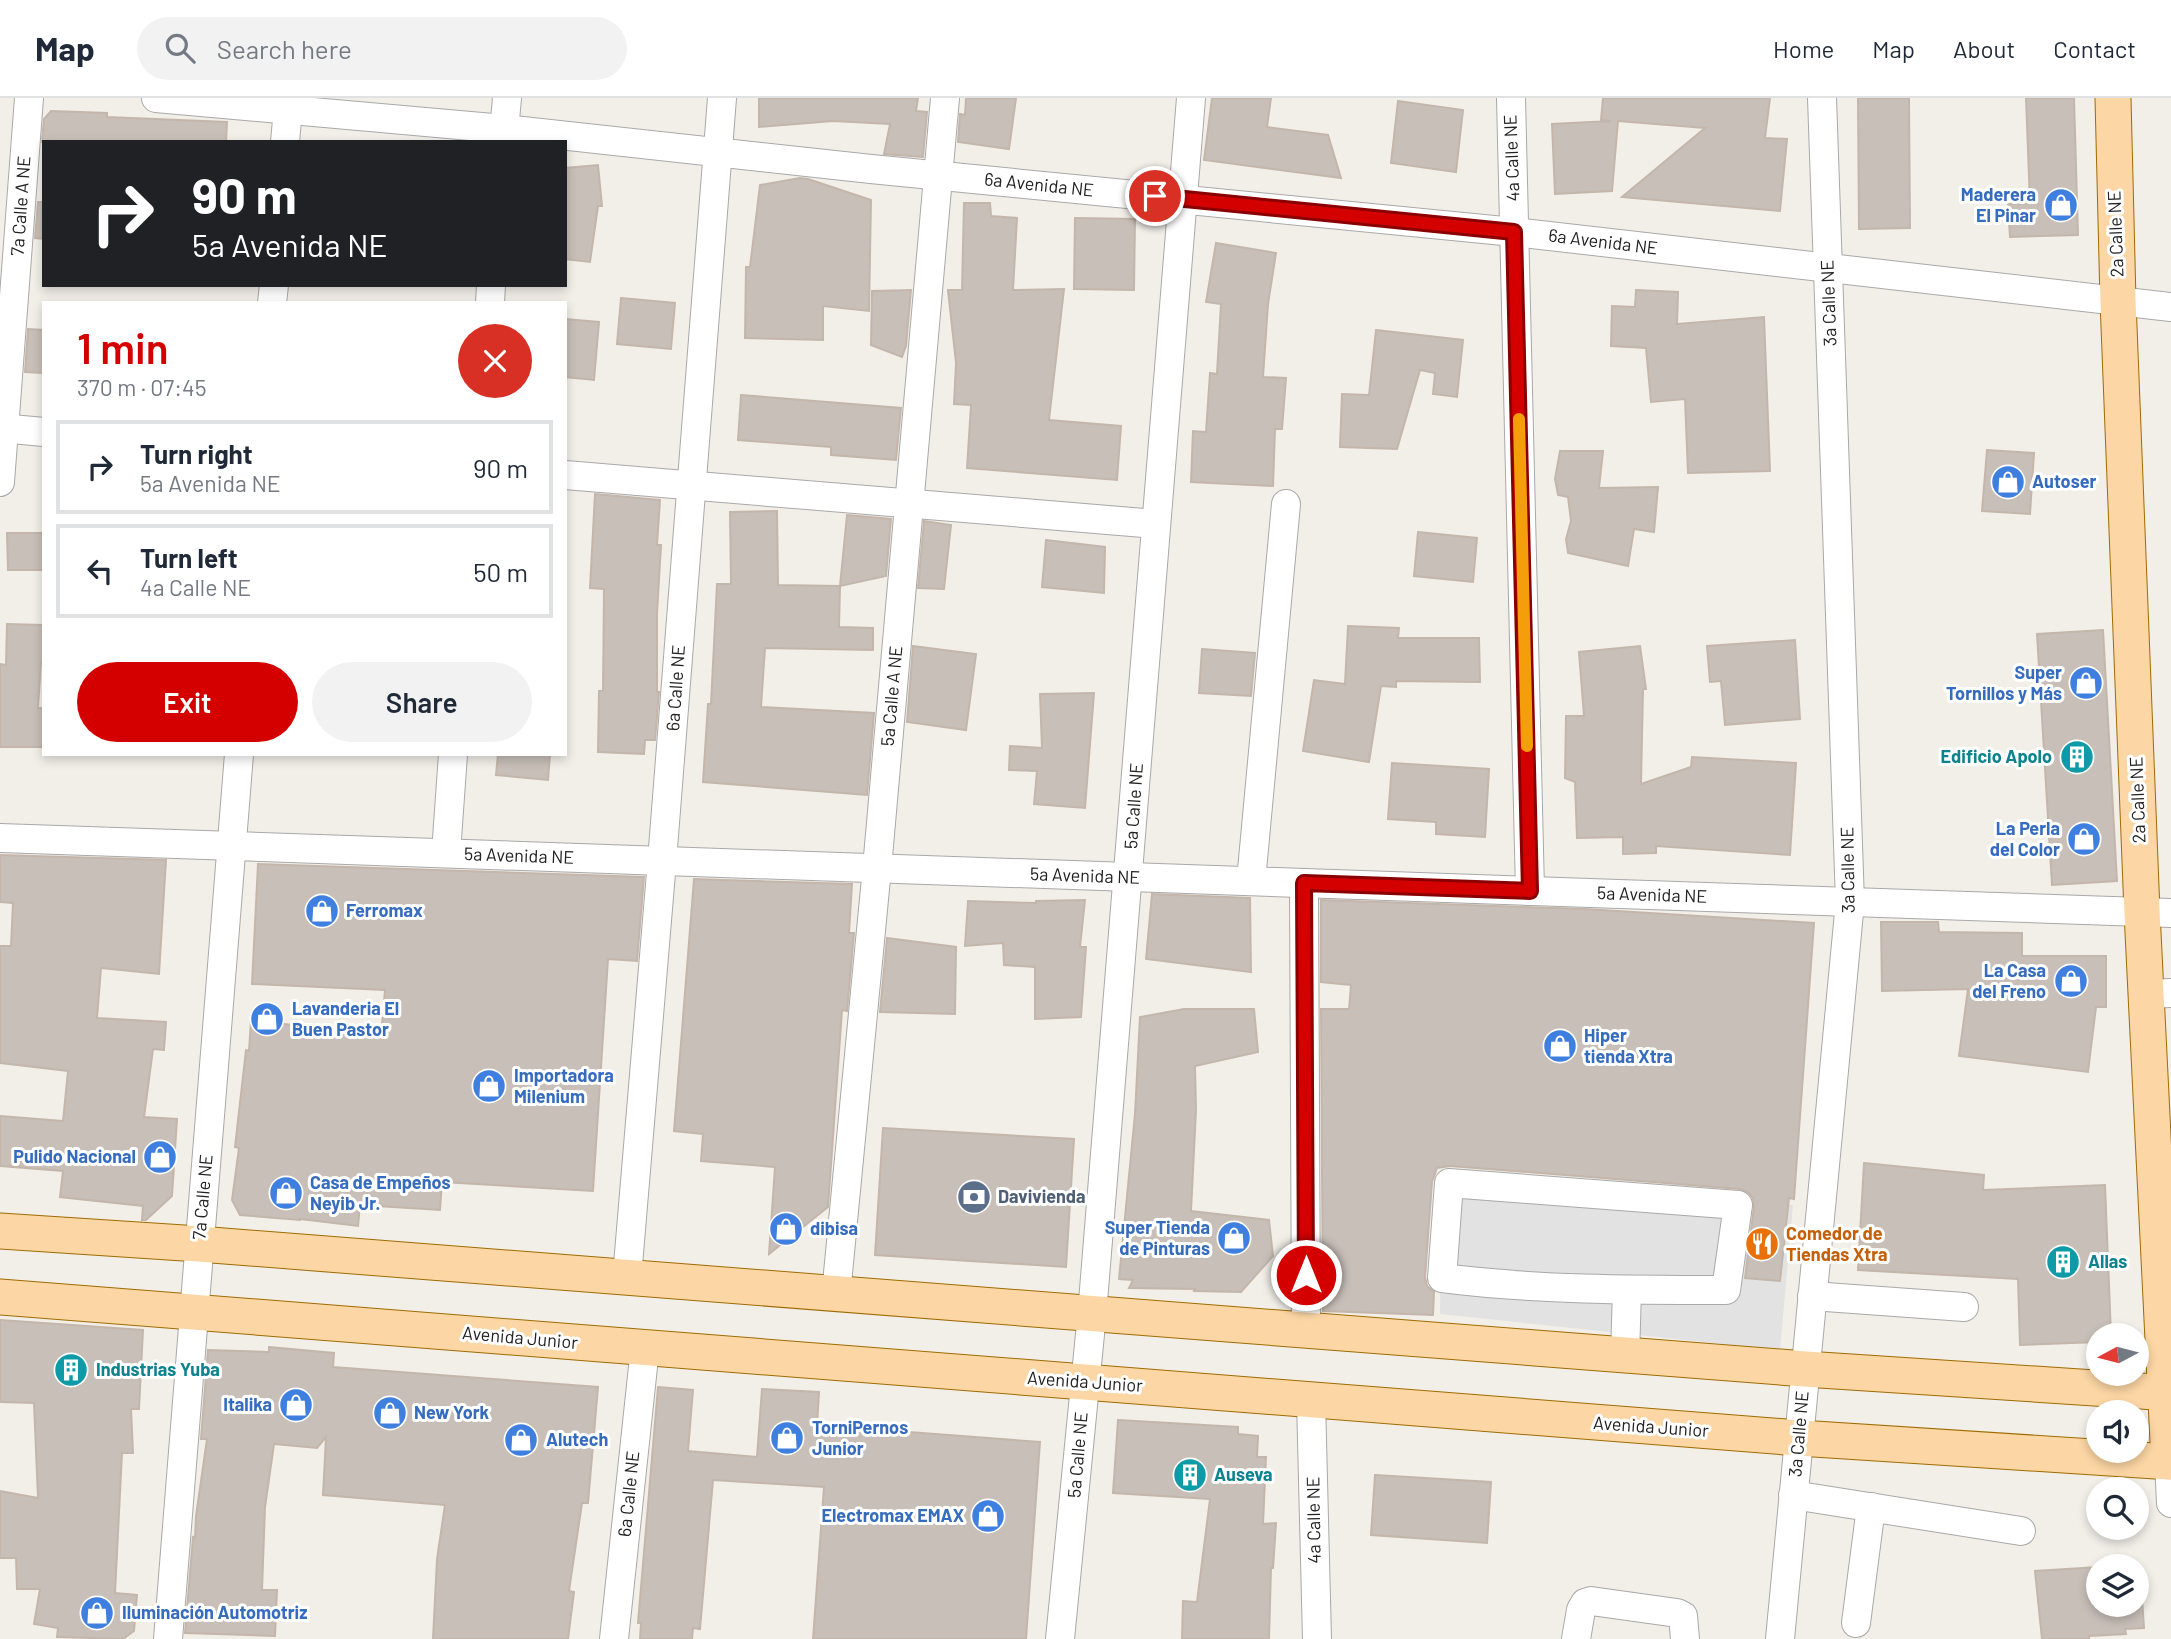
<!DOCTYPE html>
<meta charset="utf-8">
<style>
:root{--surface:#fff;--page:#f2f2f3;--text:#1f2937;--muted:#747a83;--line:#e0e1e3;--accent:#d40000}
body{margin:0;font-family:Barlow,sans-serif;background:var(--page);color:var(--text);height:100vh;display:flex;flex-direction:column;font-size:26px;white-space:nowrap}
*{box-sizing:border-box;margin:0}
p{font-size:23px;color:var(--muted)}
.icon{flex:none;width:38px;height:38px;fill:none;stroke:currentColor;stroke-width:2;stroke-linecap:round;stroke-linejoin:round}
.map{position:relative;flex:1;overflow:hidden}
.panel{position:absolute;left:42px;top:203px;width:525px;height:455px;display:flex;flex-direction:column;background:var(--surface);border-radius:0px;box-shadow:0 4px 10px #0003}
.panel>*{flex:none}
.hud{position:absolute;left:42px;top:42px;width:525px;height:147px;border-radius:0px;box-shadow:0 4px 10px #0003;background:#202124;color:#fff;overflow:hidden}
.needle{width:46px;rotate:263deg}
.fabs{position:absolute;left:2086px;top:1225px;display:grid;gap:14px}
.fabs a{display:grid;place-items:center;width:63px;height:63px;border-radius:50%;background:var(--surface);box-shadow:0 4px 10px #0003;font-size:35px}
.pin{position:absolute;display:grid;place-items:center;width:60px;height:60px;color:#fff;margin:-30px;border:4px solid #fff;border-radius:50%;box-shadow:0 2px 7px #0007}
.me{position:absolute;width:77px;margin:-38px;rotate:0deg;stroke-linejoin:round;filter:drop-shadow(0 0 5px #0008)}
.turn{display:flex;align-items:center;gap:24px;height:147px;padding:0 35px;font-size:32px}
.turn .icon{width:91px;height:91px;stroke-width:2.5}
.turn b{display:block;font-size:49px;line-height:60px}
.round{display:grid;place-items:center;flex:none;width:74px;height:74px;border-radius:37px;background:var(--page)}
.head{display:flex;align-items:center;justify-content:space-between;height:119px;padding:0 35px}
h1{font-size:42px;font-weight:600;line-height:52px;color:var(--accent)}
.button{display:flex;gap:14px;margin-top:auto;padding:14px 35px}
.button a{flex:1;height:80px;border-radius:42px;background:var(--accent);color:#fff;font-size:28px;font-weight:600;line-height:80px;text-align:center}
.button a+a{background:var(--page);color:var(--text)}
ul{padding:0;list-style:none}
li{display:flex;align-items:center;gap:21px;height:94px;margin:0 14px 10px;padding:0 21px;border:4px solid var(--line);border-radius:0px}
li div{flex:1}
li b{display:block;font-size:26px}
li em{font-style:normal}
header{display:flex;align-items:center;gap:42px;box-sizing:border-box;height:98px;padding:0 35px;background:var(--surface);border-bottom:2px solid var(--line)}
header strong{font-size:33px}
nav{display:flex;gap:38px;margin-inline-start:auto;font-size:24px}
.search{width:490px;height:63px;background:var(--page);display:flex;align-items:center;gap:18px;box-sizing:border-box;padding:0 24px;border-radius:38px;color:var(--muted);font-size:26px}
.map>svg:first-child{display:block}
.parking{fill:#e2e2e2}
.building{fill:#c7bfb8;stroke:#c4b6ab;stroke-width:2}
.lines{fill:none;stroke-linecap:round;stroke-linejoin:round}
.minor-casing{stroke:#a9a9a9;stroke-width:30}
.major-casing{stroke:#a06b00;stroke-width:37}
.minor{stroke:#fff;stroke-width:28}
.major{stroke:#fcd6a4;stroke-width:35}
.route-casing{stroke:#8a0000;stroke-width:18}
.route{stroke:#d40000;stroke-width:12}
.slow{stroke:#f59e0b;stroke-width:12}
.labels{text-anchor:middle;stroke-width:6;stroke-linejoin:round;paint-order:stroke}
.street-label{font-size:18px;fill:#222;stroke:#fff}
.shop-label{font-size:18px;font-weight:bold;fill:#366cbe;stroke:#fff;text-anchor:start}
.culture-label{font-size:18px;font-weight:bold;fill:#0d838f;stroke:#fff;text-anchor:start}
.service-label{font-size:18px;font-weight:bold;fill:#4e5e75;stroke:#fff;text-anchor:start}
.food-label{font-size:18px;font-weight:bold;fill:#c56008;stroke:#fff;text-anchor:start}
</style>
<header>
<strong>Map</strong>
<div class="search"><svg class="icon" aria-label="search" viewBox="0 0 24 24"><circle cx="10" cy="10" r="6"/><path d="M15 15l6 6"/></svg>Search here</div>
<nav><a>Home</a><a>Map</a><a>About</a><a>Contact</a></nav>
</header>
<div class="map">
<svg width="2171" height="1541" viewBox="0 0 2171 1541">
<rect width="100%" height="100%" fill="#f2efe9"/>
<!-- parking -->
<polygon class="parking" points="1442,1081 1793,1107 1780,1252 1440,1216"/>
<!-- building -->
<g class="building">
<polygon points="759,0 918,0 916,13 927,14 923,59 884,56 890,26 833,23 759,29"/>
<polygon points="966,0 1016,0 1009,51 958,44 960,16 965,17"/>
<polygon points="1212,0 1271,0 1267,29 1328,37 1341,80 1204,62"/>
<polygon points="1603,0 1770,0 1765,40 1787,41 1780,113 1622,99 1705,30 1618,23 1612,93 1555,96 1552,26 1611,23 1601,22"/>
<polygon points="1858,0 1909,0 1910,130 1859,131"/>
<polygon points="2026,0 2074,0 2078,137 2010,139 2008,106 2030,105"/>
<polygon points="1398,3 1463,12 1456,74 1391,65"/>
<polygon points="51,13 107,15 107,19 227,24 226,44 42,44 44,21"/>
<polygon points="598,67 602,108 598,108 590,164 565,161 565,70"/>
<polygon points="800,80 808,81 871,102 869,213 823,208 823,242 745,240 746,169 750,169 760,87"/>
<polygon points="38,104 44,104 44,141 35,140"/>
<polygon points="964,105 990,105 991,118 1017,120 1013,192 1064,191 1049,322 1121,328 1117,382 967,370 971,307 954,306 956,265 948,192 962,192"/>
<polygon points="1075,120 1135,121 1134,192 1074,191"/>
<polygon points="1216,145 1276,155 1268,206 1263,279 1286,280 1282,331 1275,331 1273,388 1191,384 1193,333 1206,334 1210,275 1217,276 1221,206 1206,204"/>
<polygon points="911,192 906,248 902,259 871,247 872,193"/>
<polygon points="1636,192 1678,194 1677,226 1764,219 1770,373 1688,375 1685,301 1651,304 1646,250 1611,248 1612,208 1635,209"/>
<polygon points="621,200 675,205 671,251 617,246"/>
<polygon points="565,221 599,224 594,282 565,279"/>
<polygon points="28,231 44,232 44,275 25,274"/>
<polygon points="1376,232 1463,242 1457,299 1433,296 1435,275 1420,272 1397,351 1340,349 1342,296 1369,297"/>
<polygon points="741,297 901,310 896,362 831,357 831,349 738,342"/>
<polygon points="1987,352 2034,355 2030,416 1982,413"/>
<polygon points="1560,353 1603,353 1599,390 1658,389 1654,434 1634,431 1628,468 1568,455 1566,441 1571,423 1568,399 1558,397 1555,381"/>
<polygon points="595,396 660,402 657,447 661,447 657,515 657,594 659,594 655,642 645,642 644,656 598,654 599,593 603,593 604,491 590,490"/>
<polygon points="777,413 778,487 840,488 839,529 873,530 873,552 765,550 761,609 874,615 867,697 703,684 708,606 711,606 717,486 731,486 730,414"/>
<polygon points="847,417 891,421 886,478 840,488"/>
<polygon points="924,423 951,427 944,491 918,490"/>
<polygon points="1418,434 1477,440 1473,484 1414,478"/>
<polygon points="7,435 44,435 44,472 8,472"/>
<polygon points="1046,442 1105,449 1104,495 1042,489"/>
<polygon points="7,526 44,527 44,564 41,564 38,610 44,610 44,649 0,649 0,566 6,567"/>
<polygon points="1348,528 1399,530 1398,540 1479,540 1480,584 1396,583 1396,589 1381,588 1369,664 1303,653 1314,582 1345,586"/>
<polygon points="2103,532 2117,783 2052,787 2037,536"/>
<polygon points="1795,542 1800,621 1725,627 1721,583 1710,584 1707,548"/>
<polygon points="913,548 976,556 966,632 907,624"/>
<polygon points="1640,548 1646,591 1643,591 1641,686 1691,669 1692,659 1796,665 1790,757 1656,748 1656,755 1623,756 1623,739 1577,740 1575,684 1565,680 1566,618 1584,618 1579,554"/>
<polygon points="1202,551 1255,555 1251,598 1199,595"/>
<polygon points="1094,595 1085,710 1034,706 1037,673 1009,672 1010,648 1042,650 1040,596"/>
<polygon points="498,656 550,656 548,682 496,677"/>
<polygon points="1392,665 1489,671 1485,739 1436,736 1436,724 1388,721"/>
<polygon points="0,757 166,762 159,876 101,870 97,920 166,924 164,952 153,951 144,1019 177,1021 172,1098 146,1122 142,1122 143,1108 60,1099 63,1073 0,1068 0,1018 63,1023 68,973 0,965 0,848 11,848 13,805 0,804"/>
<polygon points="258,766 644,779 637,863 608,861 593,1093 442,1084 440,1112 360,1107 358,1128 300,1121 300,1122 240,1117 232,1102 239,1050 235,1049 246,952 249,953 251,922 381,938 385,892 252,886"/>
<polygon points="694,781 852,786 849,835 854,835 847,913 842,912 828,1109 769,1156 775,1069 701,1063 703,1036 674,1033"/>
<polygon points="1152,796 1250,800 1251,874 1146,861"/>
<polygon points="1085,802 1080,849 1086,849 1081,919 1035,921 1035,869 1004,867 1003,845 965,848 968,803 1036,805 1036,803"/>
<polygon points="1321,802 1585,811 1814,825 1794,1101 1789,1100 1780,1183 1745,1180 1754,1109 1753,1100 1748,1094 1740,1091 1450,1068 1437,1070 1432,1084 1425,1179 1427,1188 1434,1194 1433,1217 1323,1213 1321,911 1349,911 1351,887 1321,884"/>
<polygon points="1881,824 1938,824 1939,834 2022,835 2022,858 2106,858 2106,909 2096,909 2088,974 1959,958 1968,891 1882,893"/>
<polygon points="887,840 956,849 955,916 880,914"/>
<polygon points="1184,911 1254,911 1258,954 1195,968 1196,1012 1191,1113 1269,1122 1273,1158 1241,1194 1194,1193 1195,1191 1129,1190 1133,1182 1119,1181 1135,1016 1140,919"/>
<polygon points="883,1030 1074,1041 1066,1169 875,1157"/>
<polygon points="1864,1065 1984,1077 1983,1092 2105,1087 2111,1237 2098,1237 2098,1244 2020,1247 2018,1181 1858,1172"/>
<polygon points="0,1222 143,1232 139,1311 131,1311 133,1355 122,1355 115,1495 137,1497 134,1533 123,1541 57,1539 58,1530 34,1526 40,1491 17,1491 16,1460 0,1460 0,1393 38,1400 34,1305 0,1304"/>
<polygon points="269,1249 334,1255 333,1269 598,1289 588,1405 582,1405 569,1493 574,1494 568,1541 433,1541 437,1461 445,1407 323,1397 326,1339 317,1350 274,1346 265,1409 262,1492 277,1492 275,1538 185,1535 193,1439 195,1440 196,1418 207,1341 201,1341 208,1252 269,1254"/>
<polygon points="658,1289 693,1292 688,1353 757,1359 762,1291 819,1294 817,1327 1040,1344 1026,1541 813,1541 824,1389 713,1382 700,1531 693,1530 692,1541 640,1541 641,1525 638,1525"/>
<polygon points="1118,1322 1238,1329 1238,1336 1258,1338 1257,1359 1266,1359 1263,1426 1276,1425 1273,1470 1271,1470 1269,1541 1182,1541 1183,1503 1197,1504 1210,1401 1113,1395"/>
<polygon points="1375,1377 1491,1384 1487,1445 1371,1437"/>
<polygon points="2098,1469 2098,1507 2137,1507 2137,1485 2141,1484 2144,1530 2125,1531 2126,1536 2089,1538 2089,1541 2042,1541 2035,1473"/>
</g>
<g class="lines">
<!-- minor casing -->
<g class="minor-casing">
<g id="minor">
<polyline points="156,0 504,31 871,71 1514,134 2171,209"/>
<polyline points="1511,0 1530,793"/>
<polyline points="285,44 289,0"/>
<polyline points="503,44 507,0"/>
<polyline points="272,205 274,187"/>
<polyline points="490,205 491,187"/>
<polyline points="0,330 44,334"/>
<polyline points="565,377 1156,426"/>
<polyline points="0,384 29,0"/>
<polyline points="0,740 2171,815"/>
<polyline points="446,755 453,656"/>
<polyline points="1251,783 1286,406"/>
<polyline points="1304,785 1306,1233"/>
<polyline points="2146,896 2171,895"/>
<path d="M1449 1085 1738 1107 1726 1192C1632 1192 1536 1192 1442 1180Z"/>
<polyline points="627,1179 662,763 722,0"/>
<polyline points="836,1196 877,770 945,0"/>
<polyline points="1812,1198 1964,1209"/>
<polyline points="1625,1258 1627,1192"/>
<polyline points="1311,1302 1317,1541"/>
<polyline points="2169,1364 2171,1405"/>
<polyline points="1793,1397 2021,1433"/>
<polyline points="1856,1525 1871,1409"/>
<polyline points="168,1541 239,656"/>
<polyline points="614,1541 645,1250"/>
<polyline points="1060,1541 1092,1216 1191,0"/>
<polyline points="1576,1541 1581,1512 1585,1505 1591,1503 1677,1515 1683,1518 1685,1541"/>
<polyline points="1780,1541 1850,804 1822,0"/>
</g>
</g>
<!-- major casing -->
<g class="major-casing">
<g id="major">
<polyline points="2113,0 2118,203 2142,814 2169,1364"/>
<polyline points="0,1133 199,1146 1805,1271 2171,1295"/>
<polyline points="0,1199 1799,1340 2171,1364"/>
</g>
</g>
<!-- minor -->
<use href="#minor" class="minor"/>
<!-- major -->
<use href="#major" class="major"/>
</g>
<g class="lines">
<!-- route casing -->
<g class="route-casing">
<polyline id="route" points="1155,98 1514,134 1530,793 1304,785 1306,1177"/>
</g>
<!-- route -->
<use href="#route" class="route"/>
<!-- slow -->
<polyline class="slow" points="1519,321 1527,648"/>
</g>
<!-- icons -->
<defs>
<g id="shop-disc" transform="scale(1.75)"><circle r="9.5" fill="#3f7fe0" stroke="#fff"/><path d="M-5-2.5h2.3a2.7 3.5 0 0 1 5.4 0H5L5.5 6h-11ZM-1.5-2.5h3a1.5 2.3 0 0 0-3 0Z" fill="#fff"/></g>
<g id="building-disc" transform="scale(1.75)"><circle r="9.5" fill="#0f9aa8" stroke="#fff"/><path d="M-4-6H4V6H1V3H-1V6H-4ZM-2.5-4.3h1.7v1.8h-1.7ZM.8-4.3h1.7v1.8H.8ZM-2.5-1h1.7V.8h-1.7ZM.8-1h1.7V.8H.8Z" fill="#fff"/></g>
<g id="bank-disc" transform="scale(1.75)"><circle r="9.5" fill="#5c6f8a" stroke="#fff"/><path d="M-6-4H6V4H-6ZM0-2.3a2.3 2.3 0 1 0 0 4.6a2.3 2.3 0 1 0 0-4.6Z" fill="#fff"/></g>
<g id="restaurant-disc" transform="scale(1.75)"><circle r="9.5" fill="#e8710a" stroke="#fff"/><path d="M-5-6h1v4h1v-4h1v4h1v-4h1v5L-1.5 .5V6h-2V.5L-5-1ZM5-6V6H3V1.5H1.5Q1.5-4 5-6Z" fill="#fff"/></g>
</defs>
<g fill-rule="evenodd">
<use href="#shop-disc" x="2061" y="107"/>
<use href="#shop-disc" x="2008" y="384"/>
<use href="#shop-disc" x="2086" y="585"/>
<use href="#building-disc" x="2077" y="659"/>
<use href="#shop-disc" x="2084" y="741"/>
<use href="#shop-disc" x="322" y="813"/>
<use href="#shop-disc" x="2071" y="883"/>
<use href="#shop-disc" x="267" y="921"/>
<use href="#shop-disc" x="1560" y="948"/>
<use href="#shop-disc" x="489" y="988"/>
<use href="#shop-disc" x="160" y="1059"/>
<use href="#shop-disc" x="286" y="1095"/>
<use href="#bank-disc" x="974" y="1099"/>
<use href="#shop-disc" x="786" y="1131"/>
<use href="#shop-disc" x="1234" y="1140"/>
<use href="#restaurant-disc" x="1762" y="1146"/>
<use href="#building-disc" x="2063" y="1164"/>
<use href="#building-disc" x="71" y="1272"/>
<use href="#shop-disc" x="296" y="1307"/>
<use href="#shop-disc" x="390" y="1315"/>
<use href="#shop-disc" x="787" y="1340"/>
<use href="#shop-disc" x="521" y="1342"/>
<use href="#building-disc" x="1190" y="1377"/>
<use href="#shop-disc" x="988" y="1418"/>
<use href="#shop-disc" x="97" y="1515"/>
</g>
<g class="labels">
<!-- street labels -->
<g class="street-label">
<text transform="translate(1512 60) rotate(-92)" y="6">4a Calle NE</text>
<text transform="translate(1039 87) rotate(6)" y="6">6a Avenida NE</text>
<text transform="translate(21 108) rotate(-86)" y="6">7a Calle A NE</text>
<text transform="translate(2116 136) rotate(-92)" y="6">2a Calle NE</text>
<text transform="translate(1603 144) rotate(7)" y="6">6a Avenida NE</text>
<text transform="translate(1829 205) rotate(-92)" y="6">3a Calle NE</text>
<text transform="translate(676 590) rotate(-86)" y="6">6a Calle NE</text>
<text transform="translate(892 598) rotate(-85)" y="6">5a Calle A NE</text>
<text transform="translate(2138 702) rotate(-92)" y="6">2a Calle NE</text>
<text transform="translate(1134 708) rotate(-86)" y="6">5a Calle NE</text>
<text transform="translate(519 758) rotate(2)" y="6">5a Avenida NE</text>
<text transform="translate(1848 772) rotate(-91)" y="6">3a Calle NE</text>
<text transform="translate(1085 778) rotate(2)" y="6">5a Avenida NE</text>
<text transform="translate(1652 797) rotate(2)" y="6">5a Avenida NE</text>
<text transform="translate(203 1099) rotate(-85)" y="6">7a Calle NE</text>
<text transform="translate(520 1240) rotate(5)" y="6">Avenida Junior</text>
<text transform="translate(1085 1284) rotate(4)" y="6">Avenida Junior</text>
<text transform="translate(1651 1329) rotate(4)" y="6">Avenida Junior</text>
<text transform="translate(1799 1336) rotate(-85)" y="6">3a Calle NE</text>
<text transform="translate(1078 1357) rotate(-85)" y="6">5a Calle NE</text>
<text transform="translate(629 1396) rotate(-84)" y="6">6a Calle NE</text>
<text transform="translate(1314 1422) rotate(-91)" y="6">4a Calle NE</text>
</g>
<!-- shop labels -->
<g class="shop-label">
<text x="2036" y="103" text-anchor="end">Maderera<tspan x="2036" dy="21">El Pinar</tspan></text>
<text x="2032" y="390">Autoser</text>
<text x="2062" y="581" text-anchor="end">Super<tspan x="2062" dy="21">Tornillos y Más</tspan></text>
<text x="2060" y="737" text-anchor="end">La Perla<tspan x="2060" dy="21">del Color</tspan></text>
<text x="346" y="819">Ferromax</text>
<text x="2046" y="879" text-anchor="end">La Casa<tspan x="2046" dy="21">del Freno</tspan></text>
<text x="292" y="917">Lavanderia El<tspan x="292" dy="21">Buen Pastor</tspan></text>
<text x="1584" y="944">Hiper<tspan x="1584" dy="21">tienda Xtra</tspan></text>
<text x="514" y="984">Importadora<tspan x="514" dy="21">Milenium</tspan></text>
<text x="136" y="1065" text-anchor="end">Pulido Nacional</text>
<text x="310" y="1091">Casa de Empeños<tspan x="310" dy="21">Neyib Jr.</tspan></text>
<text x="1210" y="1136" text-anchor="end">Super Tienda<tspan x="1210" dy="21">de Pinturas</tspan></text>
<text x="810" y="1137">dibisa</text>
<text x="272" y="1313" text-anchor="end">Italika</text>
<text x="414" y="1321">New York</text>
<text x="812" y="1336">TorniPernos<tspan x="812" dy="21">Junior</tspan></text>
<text x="546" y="1348">Alutech</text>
<text x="964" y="1424" text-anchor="end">Electromax EMAX</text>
<text x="122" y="1521">Iluminación Automotriz</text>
</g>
<!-- culture labels -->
<g class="culture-label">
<text x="2052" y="665" text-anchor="end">Edificio Apolo</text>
<text x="2088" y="1170">Allas</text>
<text x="96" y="1278">Industrias Yuba</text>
<text x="1214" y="1383">Auseva</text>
</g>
<!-- service labels -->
<g class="service-label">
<text x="998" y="1105">Davivienda</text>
</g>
<!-- food labels -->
<g class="food-label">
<text x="1786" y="1142">Comedor de<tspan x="1786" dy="21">Tiendas Xtra</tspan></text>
</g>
</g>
</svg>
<div class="fabs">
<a><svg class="needle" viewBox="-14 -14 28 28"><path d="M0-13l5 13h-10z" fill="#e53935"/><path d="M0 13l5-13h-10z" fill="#747a83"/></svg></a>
<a><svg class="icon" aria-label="sound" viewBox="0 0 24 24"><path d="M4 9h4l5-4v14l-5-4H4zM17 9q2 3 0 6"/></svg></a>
<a><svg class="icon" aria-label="search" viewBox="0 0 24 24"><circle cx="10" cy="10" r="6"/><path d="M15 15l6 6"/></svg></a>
<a><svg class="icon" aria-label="layers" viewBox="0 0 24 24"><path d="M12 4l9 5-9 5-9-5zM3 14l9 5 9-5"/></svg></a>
</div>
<div class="pin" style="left:1155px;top:98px;background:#d93025"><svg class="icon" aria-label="arrive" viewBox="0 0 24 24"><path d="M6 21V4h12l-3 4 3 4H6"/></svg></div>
<svg class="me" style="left:1306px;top:1177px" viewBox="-20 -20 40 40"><circle r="17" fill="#d40000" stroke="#fff" stroke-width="3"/><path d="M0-11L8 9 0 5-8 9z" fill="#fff"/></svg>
<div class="hud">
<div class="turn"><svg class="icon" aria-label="right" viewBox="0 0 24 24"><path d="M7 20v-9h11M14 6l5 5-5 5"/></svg><div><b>90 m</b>5a Avenida NE</div></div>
</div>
<section class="panel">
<div class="head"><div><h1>1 min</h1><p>370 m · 07:45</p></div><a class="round" style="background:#d93025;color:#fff"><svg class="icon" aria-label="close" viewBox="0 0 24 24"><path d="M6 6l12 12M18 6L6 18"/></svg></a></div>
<ul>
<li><svg class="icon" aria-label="right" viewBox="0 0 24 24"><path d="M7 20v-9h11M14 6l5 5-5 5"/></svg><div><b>Turn right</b><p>5a Avenida NE</p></div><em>90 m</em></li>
<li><svg class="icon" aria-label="left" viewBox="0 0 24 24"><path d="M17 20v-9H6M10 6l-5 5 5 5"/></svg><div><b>Turn left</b><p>4a Calle NE</p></div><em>50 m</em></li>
</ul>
<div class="button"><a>Exit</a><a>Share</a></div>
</section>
</div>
